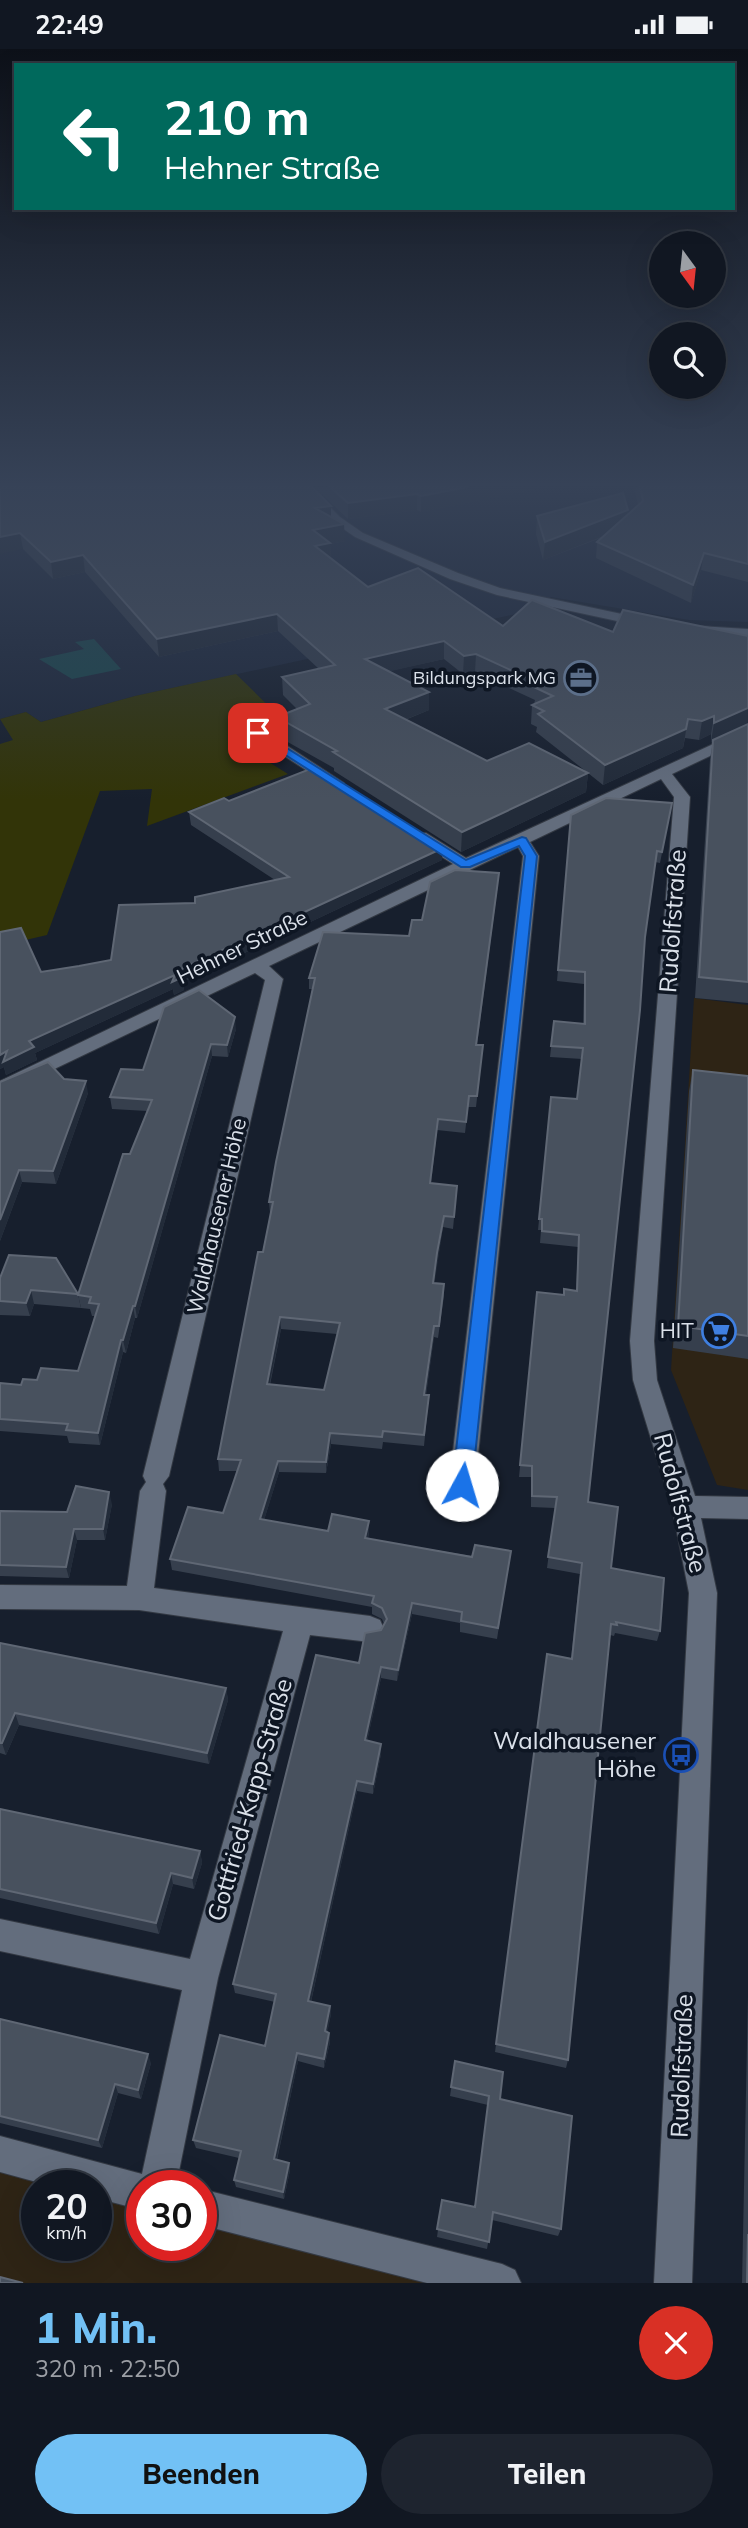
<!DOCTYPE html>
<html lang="de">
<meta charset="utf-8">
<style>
:root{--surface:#111722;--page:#1e242f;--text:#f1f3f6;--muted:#9c9fa5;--line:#303640;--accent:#72c1f5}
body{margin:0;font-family:Mulish,sans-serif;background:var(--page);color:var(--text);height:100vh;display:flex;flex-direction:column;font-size:26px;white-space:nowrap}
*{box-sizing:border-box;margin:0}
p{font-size:23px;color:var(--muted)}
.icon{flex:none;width:38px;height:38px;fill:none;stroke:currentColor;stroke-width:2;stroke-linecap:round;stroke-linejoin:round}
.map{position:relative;height:2234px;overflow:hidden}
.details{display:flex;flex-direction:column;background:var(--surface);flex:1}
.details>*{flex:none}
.guide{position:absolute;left:14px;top:14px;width:721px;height:147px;border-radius:0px;box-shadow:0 7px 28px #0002,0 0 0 2px var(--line);background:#00695c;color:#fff;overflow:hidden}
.needle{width:46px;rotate:165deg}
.buttons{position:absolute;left:649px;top:182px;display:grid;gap:14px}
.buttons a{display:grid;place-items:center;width:77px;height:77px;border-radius:50%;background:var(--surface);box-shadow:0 7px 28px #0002,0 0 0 2px var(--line);font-size:35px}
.speed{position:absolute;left:21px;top:2121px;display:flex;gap:14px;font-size:35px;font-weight:700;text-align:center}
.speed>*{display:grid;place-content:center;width:91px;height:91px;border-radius:50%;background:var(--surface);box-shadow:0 7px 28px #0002,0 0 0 2px var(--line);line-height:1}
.speed small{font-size:18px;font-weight:400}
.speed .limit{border:10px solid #d22;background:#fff;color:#111}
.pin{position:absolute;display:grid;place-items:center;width:60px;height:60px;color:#fff;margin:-30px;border-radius:14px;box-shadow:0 4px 10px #0006}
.me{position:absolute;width:77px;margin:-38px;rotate:6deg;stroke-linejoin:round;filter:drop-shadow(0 0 5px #0008)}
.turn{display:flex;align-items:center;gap:24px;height:147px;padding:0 35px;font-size:32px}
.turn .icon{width:91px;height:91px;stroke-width:2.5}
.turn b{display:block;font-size:49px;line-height:60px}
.round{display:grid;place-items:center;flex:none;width:74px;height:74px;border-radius:37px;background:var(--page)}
.overview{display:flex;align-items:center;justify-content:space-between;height:119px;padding:0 35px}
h1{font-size:42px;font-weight:800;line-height:52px;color:var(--accent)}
.cta{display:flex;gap:14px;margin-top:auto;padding:14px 35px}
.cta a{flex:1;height:80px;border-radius:42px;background:var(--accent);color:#111;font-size:28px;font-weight:800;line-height:80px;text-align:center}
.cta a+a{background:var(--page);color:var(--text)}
.status{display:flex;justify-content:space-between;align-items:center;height:49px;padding:0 35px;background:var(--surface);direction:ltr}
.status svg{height:19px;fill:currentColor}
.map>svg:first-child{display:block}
.commercial{fill:#2e2415}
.built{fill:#1e283b}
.green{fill:#323408}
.water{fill:#1c474d}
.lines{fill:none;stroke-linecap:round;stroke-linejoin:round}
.street-casing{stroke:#333943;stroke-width:2}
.street{fill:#636d7d;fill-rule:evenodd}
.wall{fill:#363f4d;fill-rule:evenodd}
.shaded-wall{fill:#222b39}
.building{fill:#48515e;stroke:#5f6774;stroke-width:2;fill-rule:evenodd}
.route{fill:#1a73e8;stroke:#114b97;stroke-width:2}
.labels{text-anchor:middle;stroke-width:7;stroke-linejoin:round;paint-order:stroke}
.far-poi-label{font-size:18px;fill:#dbe1ea;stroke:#0e1623;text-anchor:end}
.street-label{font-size:21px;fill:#dbe1ea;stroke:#0e1623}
.poi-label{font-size:21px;fill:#dbe1ea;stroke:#0e1623;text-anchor:end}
.near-street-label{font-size:24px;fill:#dbe1ea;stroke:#0e1623}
.near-poi-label{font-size:24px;fill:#dbe1ea;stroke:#0e1623;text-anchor:end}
</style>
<div class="status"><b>22:49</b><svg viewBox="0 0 49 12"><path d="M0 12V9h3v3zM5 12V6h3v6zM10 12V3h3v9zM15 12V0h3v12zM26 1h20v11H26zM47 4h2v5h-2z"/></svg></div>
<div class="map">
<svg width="748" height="2234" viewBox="0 0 748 2234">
<rect width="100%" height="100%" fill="#171f2d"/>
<!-- commercial -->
<g class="commercial">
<polygon points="694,949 748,956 748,1441 717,1436 671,1321"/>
<polygon points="0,2113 91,2137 37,2137 37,2196 96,2196 96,2138 142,2150 142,2196 201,2196 201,2165 473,2234 0,2234"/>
</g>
<!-- built -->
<polygon class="built" points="0,438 748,438 748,573 689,571 551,548 521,564 135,647 41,673 26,663 0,670"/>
<!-- green -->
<polygon class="green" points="236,625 288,676 232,690 288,725 147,777 152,740 100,742 47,886 0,897 0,695 13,691 0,670 26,663 41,673 135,647"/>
<!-- water -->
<polygon class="water" points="94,590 121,620 72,630 39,610 84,600 75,593"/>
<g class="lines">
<!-- street casing -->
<g class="street-casing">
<g id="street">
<polygon points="299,438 310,438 340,468 363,484 458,524 500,539 645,570 651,574 645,578 497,546 450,530 355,488 332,472"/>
<polygon points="698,577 748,580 748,588 693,584 692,581"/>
<polygon points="748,679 748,689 672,725 690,748 654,1292 657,1331 695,1447 748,1448 748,1470 701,1469 717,1544 692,2234 654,2234 689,1544 672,1458 633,1331 630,1292 674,748 661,730 530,793 539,807 475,1436 471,1444 462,1447 453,1444 449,1436 523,807 518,798 269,917 283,930 169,1427 163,1435 166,1442 154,1539 370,1567 380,1571 384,1580 380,1589 370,1593 310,1586 218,1929 176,2137 142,2137 142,2161 96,2149 96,2137 51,2137 0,2123 0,2087 142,2125 182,1941 0,1902 0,1870 190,1910 283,1582 139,1561 0,1560 0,1536 127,1537 140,1442 146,1433 143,1427 265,931 255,924 0,1046 0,1032 453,815 414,790 412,787 414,784 426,784 466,809"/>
<polygon points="258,680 263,681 344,734 336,739 331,737 253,687 251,684 253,681"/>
<polygon points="201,2140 502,2215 515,2221 521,2234 427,2234 201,2176"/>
</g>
</g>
<!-- street -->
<use href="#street" class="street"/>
</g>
<!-- wall -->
<g class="wall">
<path d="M0 438 331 468 345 492 330 495 331 509 368 538 503 577 613 583 748 587V954L695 949 710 710 713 692 711 693V685L699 691 685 689 683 699 603 736 588 724 586 743 461 803 334 722V719L277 687V668L297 660 283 646 282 628 319 620 278 582 159 608 85 523 53 530 23 500ZM444 610 463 625 475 623 535 651 534 655 532 656 531 675 537 678 536 683 588 724 487 712 405 671 429 661V643L389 622Z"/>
<polygon points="314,438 545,438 421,463 417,461 348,470"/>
<polygon points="634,438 748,438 748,533 701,521 691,554 596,509 597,493 603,488 543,511 536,485 537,467 628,461 628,465 638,456"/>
<polygon points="229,752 442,811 183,933 184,941 174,946 173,940 35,1004 37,1011 6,1026 4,1018 0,1020 0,883 41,923 79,917 111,911 195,854 275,831 191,776 189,763"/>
<polygon points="672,754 660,814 655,813 645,888 588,1453 611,1519 660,1582 657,1592 615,1584 614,1587 610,1586 568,2011 566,2019 495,2003 547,1605 571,1609 580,1525 547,1519 555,1459 531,1458 531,1428 519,1428 537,1243 564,1246 576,1242 578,1198 540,1194 541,1181 538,1181 551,1048 577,1050 582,1010 550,1008 554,972 583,975 584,935 557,932 571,766"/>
<path d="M498 835 477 996H483L476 1058H468L465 1084 437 1081 431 1134 457 1137 453 1180 443 1178 437 1215 434 1234 444 1235V1247L438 1289 434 1288 426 1346H429L424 1397 383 1393 382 1400 331 1395 326 1424 279 1423 264 1471 328 1482 369 1472V1483L368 1490 509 1513 497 1590 460 1583V1574L412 1565 397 1632 381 1629 367 1692 381 1695V1705L373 1745 357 1742 311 1953 330 1957 331 1965 327 1983 329 1984 330 1993 324 2019 298 2012 277 2111 289 2114 290 2121 284 2150 236 2138 234 2131 239 2109 196 2099 193 2091 265 1997 275 1953 235 1944 233 1935 359 1614 384 1575 382 1570 372 1565V1558L172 1521 170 1510 223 1464 238 1422H219L218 1410 271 1164H270L269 1153 313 940H309V929L409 887 422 871ZM281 1280 337 1285 324 1341 270 1336Z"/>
<polygon points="236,980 228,1008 212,1007 137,1269 135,1269 126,1304 123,1303 100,1396 69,1394 67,1387 0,1382 0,1334 21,1336 78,1322 95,1267 92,1267 90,1260 81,1259 78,1246 130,1105 147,1062 112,1060 110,1048 143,1021"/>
<polygon points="693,1021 748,1027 748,1310 673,1299 689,1042"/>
<polygon points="64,1030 88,1044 56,1135 22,1133 0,1192 0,1033"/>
<polygon points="0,1229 78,1245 81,1259 34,1255 30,1267 0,1266"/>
<polygon points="112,1455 105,1491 77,1491 69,1529 0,1527 0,1462 67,1463"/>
<polygon points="0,1594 226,1639 228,1651 209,1715 19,1676 6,1706 0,1704"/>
<polygon points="0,1760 200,1802 202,1814 194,1840 173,1835 159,1885 0,1849"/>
<polygon points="748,1947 748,2234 742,2234"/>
<polygon points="0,1970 151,2014 141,2050 118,2044 102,2099 0,2074"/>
<polygon points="455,2012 500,2050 561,2180 558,2187 492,2171 487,2200 437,2188 442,2151 475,2158 488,2056 450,2047"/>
</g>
<!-- shaded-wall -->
<g class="shaded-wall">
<polygon points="468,438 545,438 421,463 421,447"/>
<polygon points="417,445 417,461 348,470 348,454"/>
<polygon points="331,457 331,473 315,459"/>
<polygon points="628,461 626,478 543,511 545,493"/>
<polygon points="344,475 345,492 330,495 331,511 316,514 313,481"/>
<polygon points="20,484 23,500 0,505 0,488"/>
<polygon points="704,504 701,521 691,554 693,536"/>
<polygon points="83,506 85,523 53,530 51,513"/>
<polygon points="277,565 278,582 159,608 157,590"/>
<polygon points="444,592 444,610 365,628 365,610"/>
<polygon points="476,605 475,623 463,625 464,607"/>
<polygon points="429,643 429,661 384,679 385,660"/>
<polygon points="748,659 748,677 711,693 714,674"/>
<polygon points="714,667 711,685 699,691 702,672"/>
<polygon points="688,670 683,699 603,736 605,716"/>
<polygon points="588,724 586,743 461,803 462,783"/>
<polygon points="443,799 442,811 183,933 184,941 174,946 173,940 35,1004 37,1011 6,1026 4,1018 0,1020 0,1006"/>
<polygon points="499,824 498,835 475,1007 476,996"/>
<polygon points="235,968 236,980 228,1008 227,996"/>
<polygon points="211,995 212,1007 137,1269 135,1257"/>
<polygon points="86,1032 88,1044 56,1135 53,1122"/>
<polygon points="438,1070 437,1081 430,1145 430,1134"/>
<polygon points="19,1121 22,1133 0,1192 0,1171"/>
<polygon points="444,1167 443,1178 433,1245 437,1204"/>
<polygon points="31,1241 34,1255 30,1267 26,1254"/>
<polygon points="133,1257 135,1269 126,1304 123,1291"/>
<polygon points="280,1268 281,1280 267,1347 267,1335"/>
<polygon points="434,1277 434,1288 424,1357 424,1346"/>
<polygon points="121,1291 123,1303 100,1396 98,1384"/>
<polygon points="330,1384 331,1395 326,1424 326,1413"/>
<polygon points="278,1412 279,1423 261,1481 260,1470"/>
<polygon points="109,1443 112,1455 105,1491 103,1480"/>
<polygon points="369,1472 369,1483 365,1500 365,1489"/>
<polygon points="74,1480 77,1491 69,1529 66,1518"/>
<polygon points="412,1554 412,1565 397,1632 398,1621"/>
<polygon points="381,1618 381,1629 365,1702 365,1691"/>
<polygon points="226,1639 228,1651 209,1715 207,1704"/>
<polygon points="15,1664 19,1676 6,1706 2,1694"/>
<polygon points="381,1695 381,1705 373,1745 373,1735"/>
<polygon points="357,1732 357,1742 309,1961 308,1952"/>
<polygon points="200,1802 202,1814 194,1840 192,1829"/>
<polygon points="171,1824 173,1835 159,1885 156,1874"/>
<polygon points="330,1957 331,1965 326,1991 325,1982"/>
<polygon points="329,1984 330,1993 324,2019 324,2010"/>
<polygon points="297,2004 298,2012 275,2118 274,2110"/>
<polygon points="148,2005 151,2014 141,2050 138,2041"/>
<polygon points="115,2035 118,2044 102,2099 98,2091"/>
<polygon points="289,2114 290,2121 284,2150 283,2143"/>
</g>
<!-- building -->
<g class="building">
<polygon points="0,438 312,438 331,457 315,459 344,475 313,481 330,494 315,497 368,538 418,519 503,577 532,551 613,583 623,561 748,587 748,659 714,674 714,667 702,672 688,670 686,680 605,716 538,665 544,662 532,656 553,647 536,639 543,636 476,605 464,607 444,592 365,610 429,643 385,660 487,712 529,694 588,724 462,783 333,703 337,702 277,668 310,655 282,628 335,616 277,565 157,590 83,506 51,513 20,484 0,488"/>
<polygon points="330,438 468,438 421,447 417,445 348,454"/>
<polygon points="640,438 748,438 748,515 704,504 693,536 597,493 643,452"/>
<polygon points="623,444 628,461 545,493 537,467"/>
<polygon points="748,675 748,933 699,928 713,691"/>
<polygon points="315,718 443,799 175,923 183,928 172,933 175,926 29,992 34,998 3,1013 7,1002 0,1006 0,883 21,879 41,923 79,917 111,911 119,856 195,854 195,848 289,828 189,763 224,749 229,752"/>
<polygon points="606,749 672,754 662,803 657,802 645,888 640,961 588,1453 618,1458 611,1519 664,1529 660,1582 616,1573 617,1576 611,1575 568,2011 496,1995 547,1605 572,1610 582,1514 548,1508 557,1448 532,1447 532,1417 520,1416 537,1243 564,1246 564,1240 577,1242 579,1186 542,1182 542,1170 539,1170 551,1048 577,1050 583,999 551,997 554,972 585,975 585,923 558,921 571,766"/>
<path d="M455 821 499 824 476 996H483L477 1047H469L466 1073 438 1070 430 1134 457 1137 454 1168 444 1167 437 1204 433 1234 444 1235 439 1277H434L424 1346H429L424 1386 383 1382 382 1388 330 1384 326 1413 278 1412 260 1470 328 1482 332 1465 369 1472 365 1489 472 1508 475 1496 511 1502 498 1579 461 1572 462 1563 412 1554 398 1621 381 1618 365 1691 381 1695 373 1735 357 1732 308 1952 330 1957 325 1982 329 1984 324 2010 297 2004 274 2110 289 2114 283 2143 234 2131 241 2102 193 2091 220 1986 265 1997 276 1945 233 1935 316 1606 359 1614 365 1584 381 1581 387 1570 382 1559 372 1554 374 1547 170 1510 188 1458 223 1464 241 1411 218 1410 258 1203H263L273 1153H269L276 1113 315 929H309L323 883 409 887 412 871H422L430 833ZM280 1268 340 1274 324 1341 267 1335Z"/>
<polygon points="199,941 235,968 227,996 211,995 135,1257 133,1257 123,1291 121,1291 98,1384 66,1381 68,1375 0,1370 0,1334 21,1336 23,1330 37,1331 41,1319 78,1322 99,1255 89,1254 91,1248 78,1246 123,1105 130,1105 152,1051 110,1048 121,1020 143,1021 164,958"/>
<polygon points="48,1013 64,1030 86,1032 53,1122 19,1121 0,1171 0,1033"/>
<polygon points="693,1021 748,1027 748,1287 678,1277"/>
<polygon points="9,1206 56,1209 78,1245 31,1241 26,1254 0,1252 0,1229"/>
<polygon points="76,1437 109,1443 103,1480 74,1480 66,1518 0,1516 0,1462 67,1463"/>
<polygon points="0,1594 226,1639 207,1704 15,1664 2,1694 0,1694"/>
<polygon points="0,1760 200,1802 192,1829 171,1824 156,1874 0,1840"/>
<polygon points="0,1970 148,2005 138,2041 115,2035 98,2091 0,2067"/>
<polygon points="455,2012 503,2023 500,2050 572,2067 561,2180 493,2163 489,2193 437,2180 442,2151 475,2158 489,2047 451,2038"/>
<polygon points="748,2185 748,2234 747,2234"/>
<polygon points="0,2228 23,2234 0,2234"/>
</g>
<!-- sky -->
<linearGradient id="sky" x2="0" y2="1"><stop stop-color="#0d1119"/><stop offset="0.58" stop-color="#364257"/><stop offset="1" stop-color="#364257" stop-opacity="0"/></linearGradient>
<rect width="748" height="751" fill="url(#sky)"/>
<!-- route -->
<polygon class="route" points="258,681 466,811 522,788 526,789 537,807 472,1436 469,1442 462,1444 455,1442 452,1436 525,807 519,797 470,818 461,818 254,686 252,684"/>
<!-- icons -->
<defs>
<g id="office-ring" transform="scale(1.75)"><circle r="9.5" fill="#0e1623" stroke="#5c6f8a" stroke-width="1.5"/><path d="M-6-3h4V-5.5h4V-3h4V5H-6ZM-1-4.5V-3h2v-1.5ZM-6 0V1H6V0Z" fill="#5c6f8a"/></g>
<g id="supermarket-ring" transform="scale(1.75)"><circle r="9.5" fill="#0e1623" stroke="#3f7fe0" stroke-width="1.5"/><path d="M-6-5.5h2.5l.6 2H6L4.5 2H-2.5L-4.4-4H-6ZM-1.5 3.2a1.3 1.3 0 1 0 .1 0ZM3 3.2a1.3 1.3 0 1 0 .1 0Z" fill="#3f7fe0"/></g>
<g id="bus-ring" transform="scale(1.75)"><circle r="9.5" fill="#0e1623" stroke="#1a4fb4" stroke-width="1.5"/><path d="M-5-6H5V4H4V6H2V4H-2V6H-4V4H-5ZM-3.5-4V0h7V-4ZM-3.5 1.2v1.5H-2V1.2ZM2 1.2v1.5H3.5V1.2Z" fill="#1a4fb4"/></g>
</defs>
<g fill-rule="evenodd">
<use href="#office-ring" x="581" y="629"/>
<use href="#supermarket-ring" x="719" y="1282"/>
<use href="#bus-ring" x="681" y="1706"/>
</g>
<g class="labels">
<!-- far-poi labels -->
<g class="far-poi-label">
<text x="556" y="635">Bildungspark MG</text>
</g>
<!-- street labels -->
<g class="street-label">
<text transform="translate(242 898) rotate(-26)" y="7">Hehner Straße</text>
<text transform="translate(217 1167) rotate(-77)" y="7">Waldhausener Höhe</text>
</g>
<!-- poi labels -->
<g class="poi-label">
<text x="694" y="1289">HIT</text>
</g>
<!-- near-street labels -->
<g class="near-street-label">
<text transform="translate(673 872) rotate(-86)" y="8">Rudolfstraße</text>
<text transform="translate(680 1454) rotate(75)" y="8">Rudolfstraße</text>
<text transform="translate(250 1751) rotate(-74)" y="8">Gottfried-Kapp-Straße</text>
<text transform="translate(682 2017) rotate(-88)" y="8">Rudolfstraße</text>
</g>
<!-- near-poi labels -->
<g class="near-poi-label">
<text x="656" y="1700">Waldhausener<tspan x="656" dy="28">Höhe</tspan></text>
</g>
</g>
</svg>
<div class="buttons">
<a><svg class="needle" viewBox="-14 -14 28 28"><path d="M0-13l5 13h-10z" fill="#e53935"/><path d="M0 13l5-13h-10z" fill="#9c9fa5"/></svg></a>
<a><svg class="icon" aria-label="search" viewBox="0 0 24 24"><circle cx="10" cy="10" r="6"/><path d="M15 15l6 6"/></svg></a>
</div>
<div class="speed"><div>20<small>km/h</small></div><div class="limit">30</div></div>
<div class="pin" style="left:258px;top:684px;background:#d93025"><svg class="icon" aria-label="arrive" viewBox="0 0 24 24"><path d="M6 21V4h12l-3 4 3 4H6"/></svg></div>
<svg class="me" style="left:462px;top:1436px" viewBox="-20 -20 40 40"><circle r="19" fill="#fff"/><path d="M0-13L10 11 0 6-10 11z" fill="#1a73e8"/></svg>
<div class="guide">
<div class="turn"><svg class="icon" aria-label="left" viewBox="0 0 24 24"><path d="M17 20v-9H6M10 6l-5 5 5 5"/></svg><div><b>210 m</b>Hehner Straße</div></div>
</div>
</div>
<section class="details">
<div class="overview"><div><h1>1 Min.</h1><p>320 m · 22:50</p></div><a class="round" style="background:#d93025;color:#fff"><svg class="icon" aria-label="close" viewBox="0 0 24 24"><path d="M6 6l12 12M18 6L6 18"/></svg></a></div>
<div class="cta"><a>Beenden</a><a>Teilen</a></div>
</section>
